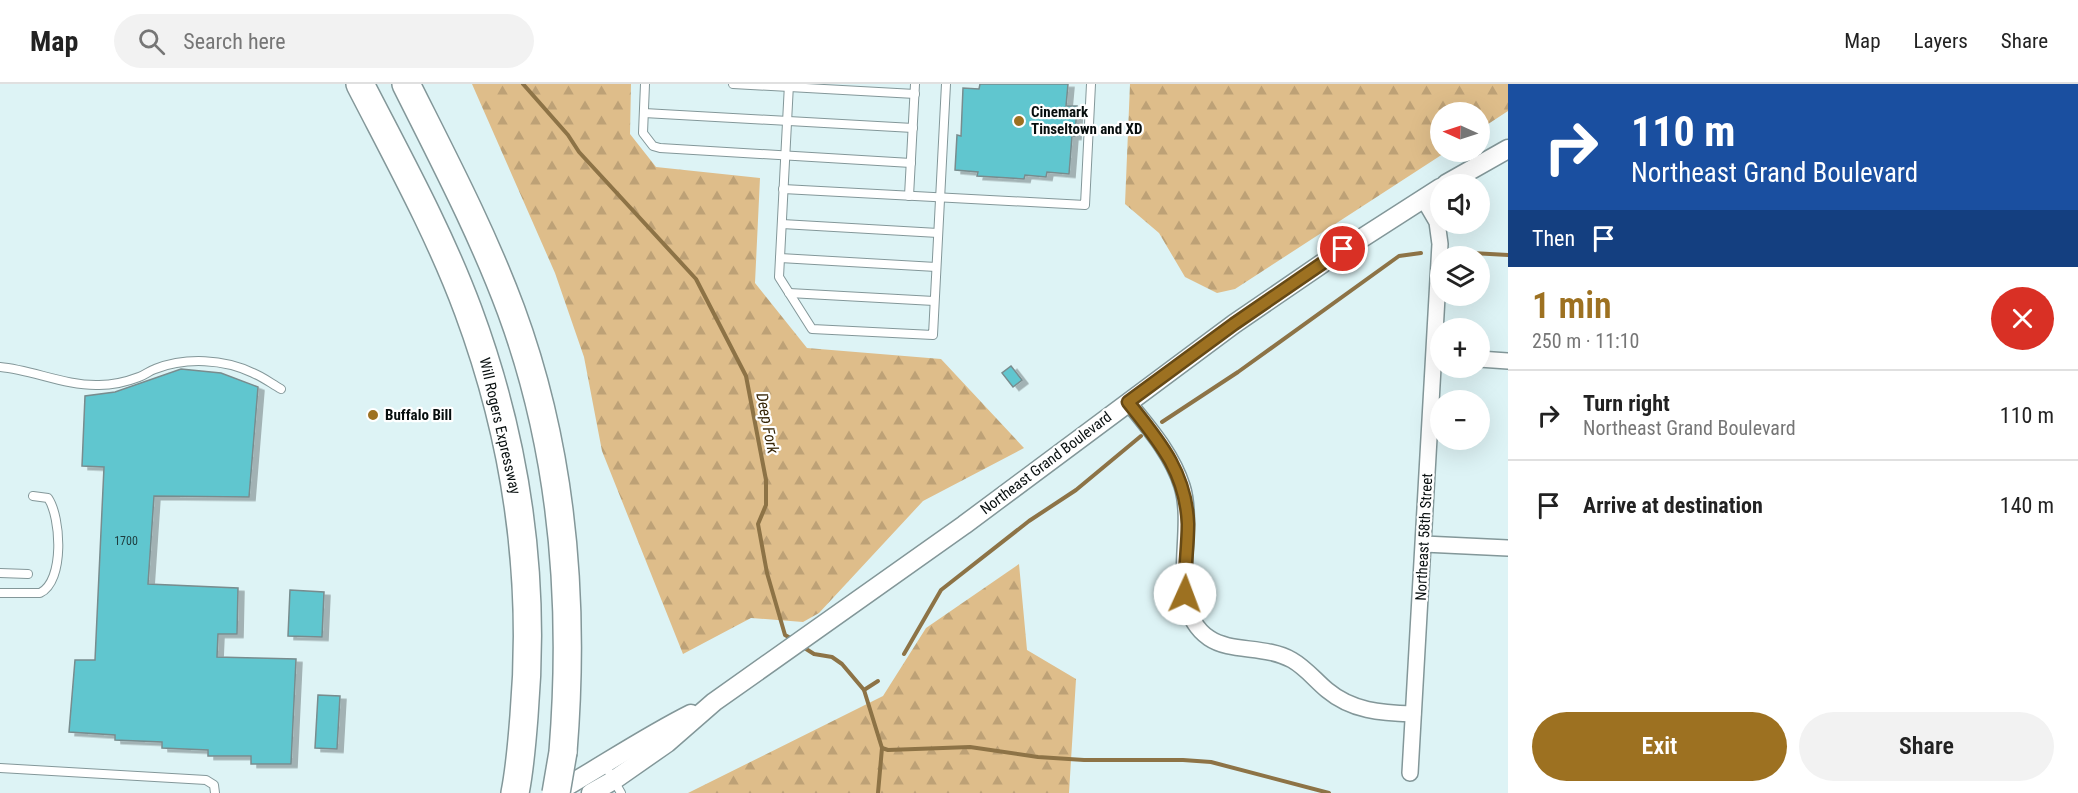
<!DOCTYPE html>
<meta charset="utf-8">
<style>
:root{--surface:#fff;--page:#f2f2f2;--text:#222;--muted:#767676;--line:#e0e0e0;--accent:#9d7121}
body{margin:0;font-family:"Roboto Condensed",sans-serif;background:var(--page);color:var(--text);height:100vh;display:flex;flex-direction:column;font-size:22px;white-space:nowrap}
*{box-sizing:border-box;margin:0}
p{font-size:20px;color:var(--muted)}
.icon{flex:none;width:33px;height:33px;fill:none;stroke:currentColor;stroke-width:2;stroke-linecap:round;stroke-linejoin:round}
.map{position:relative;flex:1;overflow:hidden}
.side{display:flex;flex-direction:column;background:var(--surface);width:570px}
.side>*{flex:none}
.top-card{background:#1a4fa0;color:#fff;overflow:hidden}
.needle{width:39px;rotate:273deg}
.controls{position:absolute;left:1430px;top:18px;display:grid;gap:12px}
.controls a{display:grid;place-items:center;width:60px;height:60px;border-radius:50%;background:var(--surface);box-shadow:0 6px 24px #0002;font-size:30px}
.pin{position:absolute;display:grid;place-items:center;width:51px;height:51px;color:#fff;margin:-26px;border:3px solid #fff;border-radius:50%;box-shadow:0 2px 6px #0007}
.me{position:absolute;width:66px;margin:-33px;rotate:2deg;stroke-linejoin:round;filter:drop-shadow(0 0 4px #0008)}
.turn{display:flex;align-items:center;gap:21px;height:126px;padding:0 24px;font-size:27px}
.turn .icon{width:78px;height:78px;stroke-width:2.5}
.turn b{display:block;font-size:42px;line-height:51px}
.then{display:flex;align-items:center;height:57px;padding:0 24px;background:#0003;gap:12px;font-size:22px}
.round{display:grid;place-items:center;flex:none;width:63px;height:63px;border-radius:32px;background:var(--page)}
.summary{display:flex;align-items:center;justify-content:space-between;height:102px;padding:0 24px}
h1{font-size:36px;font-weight:600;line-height:45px;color:var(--accent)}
.primary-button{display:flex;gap:12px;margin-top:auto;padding:12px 24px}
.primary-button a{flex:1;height:69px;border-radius:36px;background:var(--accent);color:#fff;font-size:24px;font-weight:600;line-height:69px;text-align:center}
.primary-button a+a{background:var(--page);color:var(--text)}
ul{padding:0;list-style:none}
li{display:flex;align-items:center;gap:18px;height:90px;padding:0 24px;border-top:2px solid var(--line)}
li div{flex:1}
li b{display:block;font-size:22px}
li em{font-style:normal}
header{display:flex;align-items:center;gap:36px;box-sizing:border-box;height:84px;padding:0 30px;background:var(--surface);border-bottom:2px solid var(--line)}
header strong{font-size:28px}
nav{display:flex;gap:33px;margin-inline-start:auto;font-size:21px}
.search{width:420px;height:54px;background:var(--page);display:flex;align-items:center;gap:15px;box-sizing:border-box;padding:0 21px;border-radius:33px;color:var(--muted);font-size:22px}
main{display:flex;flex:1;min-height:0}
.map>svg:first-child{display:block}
.forest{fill:url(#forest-firs)}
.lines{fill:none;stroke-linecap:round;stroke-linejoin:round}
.stream{stroke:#8d7346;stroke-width:4}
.building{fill:#61c6cf;stroke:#788c8e;stroke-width:1.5;filter:url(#shadow)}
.service-casing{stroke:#839799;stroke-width:10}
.minor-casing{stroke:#839799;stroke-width:18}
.tertiary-casing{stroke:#839799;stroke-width:21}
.motorway-casing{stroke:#839799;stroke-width:30}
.service{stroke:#fff;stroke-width:8}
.minor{stroke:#fff;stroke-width:15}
.tertiary{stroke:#fff;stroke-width:18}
.motorway{stroke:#fff;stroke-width:27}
.motorway-bridge-casing{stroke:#839799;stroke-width:30;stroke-linecap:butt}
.motorway-bridge{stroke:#fff;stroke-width:27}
.route-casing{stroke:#664915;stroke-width:15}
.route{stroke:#9d7121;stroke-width:10}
.poi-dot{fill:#9d7121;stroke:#fff;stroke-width:2}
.labels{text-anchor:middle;stroke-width:4.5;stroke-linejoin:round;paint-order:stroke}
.number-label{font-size:12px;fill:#1e3c3e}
.poi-label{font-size:15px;font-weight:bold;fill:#070e0e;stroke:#fff;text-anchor:start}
.street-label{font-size:15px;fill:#070e0e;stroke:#fff}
.water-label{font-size:16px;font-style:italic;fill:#372608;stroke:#fff}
</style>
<header>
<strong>Map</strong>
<div class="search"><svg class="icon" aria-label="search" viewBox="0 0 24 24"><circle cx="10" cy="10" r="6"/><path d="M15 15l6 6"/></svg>Search here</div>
<nav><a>Map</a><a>Layers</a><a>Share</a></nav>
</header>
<main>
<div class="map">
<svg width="1508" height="709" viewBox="0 0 1508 709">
<defs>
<pattern id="forest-firs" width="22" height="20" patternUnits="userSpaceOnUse" patternTransform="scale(1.5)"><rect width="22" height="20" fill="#debd8a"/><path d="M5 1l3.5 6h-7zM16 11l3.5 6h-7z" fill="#bda176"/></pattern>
<filter id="shadow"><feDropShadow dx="6" dy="3.5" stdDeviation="0" flood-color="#0004"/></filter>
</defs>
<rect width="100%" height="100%" fill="#ddf3f5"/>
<!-- forest -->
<g class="forest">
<polygon points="472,0 631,0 630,50 656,83 760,94 755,199 807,264 941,275 1024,364 923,417 819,529 803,538 751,534 683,570 602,367 584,273 555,189"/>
<polygon points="1130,0 1508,0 1508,27 1479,46 1479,28 1440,28 1440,68 1446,68 1235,205 1217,209 1185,193 1159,149 1125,120"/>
<polygon points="1019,480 1027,566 1076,595 1069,709 688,709 883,612 926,544"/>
</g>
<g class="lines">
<!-- stream -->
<g class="stream">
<polyline points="523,0 568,51 579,68 696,195 746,292 766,396 766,421 758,440 767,489 785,551 792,555"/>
<polyline points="1454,168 1508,171"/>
<polyline points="1162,338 1238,288 1399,172 1421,169"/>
<polyline points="803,563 814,570 832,573 842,580 864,606 882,664 878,709"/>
<polyline points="904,570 941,506 1029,437 1076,406 1141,352"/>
<polyline points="864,606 878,597"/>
<polyline points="882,664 888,666 970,663 1038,673 1084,676 1183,676 1211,678 1329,709"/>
</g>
</g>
<!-- building -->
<g class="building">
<polygon points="980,0 1068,0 1066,22 1077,22 1075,52 1072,52 1069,90 1047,88 1046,93 1025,91 1024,95 977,92 978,88 955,86 957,51 961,52 963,4 979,5"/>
<polygon points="1011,282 1022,296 1013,303 1002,289"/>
<polygon points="181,285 221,289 258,303 249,413 154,412 148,500 238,504 237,550 218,550 217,573 296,575 291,680 251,680 251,672 208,672 208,666 162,664 162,658 115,656 115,651 69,648 75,576 95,576 104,383 82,382 85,312 115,308"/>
<polygon points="290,506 324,508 322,553 288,552"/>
<polygon points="318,611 340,612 337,665 315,664"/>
</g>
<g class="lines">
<!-- service casing -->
<g class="service-casing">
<g id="service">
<polyline points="645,0 643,49 653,62 660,64 911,79"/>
<polyline points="733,0 915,10"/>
<polyline points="789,0 779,193 812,245 933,251 946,0"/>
<polyline points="644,29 913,44"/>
<polyline points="783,105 1085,121 1091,0"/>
<polyline points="909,112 915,0"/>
<polyline points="782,140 938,149"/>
<polyline points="780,174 936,183"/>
<polyline points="789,209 934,217"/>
<path d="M0 283C33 286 65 302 99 301 112 301 126 298 139 293 145 291 149 287 155 285 186 273 224 275 253 289 263 293 272 300 281 305"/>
<polyline points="0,489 28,490"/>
<path d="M0 509H40C65 497 61 433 48 414L33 412"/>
<polyline points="605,681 621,709"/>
<polyline points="0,684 206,696 214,701 215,709"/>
</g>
</g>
<!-- minor casing -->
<g class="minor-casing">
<g id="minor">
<polyline points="1479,275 1508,277"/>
<path d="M1128 318C1149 344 1172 370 1182 402 1197 449 1164 523 1209 554 1231 569 1265 561 1292 576 1306 584 1315 596 1327 606 1352 627 1381 629 1413 630"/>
<polyline points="1424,460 1508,464"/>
<polyline points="1410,689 1440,160 1437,138 1423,114"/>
</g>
</g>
<!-- tertiary casing -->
<g class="tertiary-casing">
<g id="tertiary">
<polyline points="1446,100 1508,65"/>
<path d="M555 709C601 683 645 653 691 630"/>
<polyline points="591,709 614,696 667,659 714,618 964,441 1234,240 1323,179 1440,104"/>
</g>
</g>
<!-- motorway casing -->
<g class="motorway-casing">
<g id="motorway">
<path d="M360 0C398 74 439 148 468 226 517 358 536 492 524 632 522 658 520 684 515 709"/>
<path d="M406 0C443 74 482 148 511 226 563 367 575 519 563 668"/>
</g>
</g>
<!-- service -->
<use href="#service" class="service"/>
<!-- minor -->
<use href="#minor" class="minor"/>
<!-- tertiary -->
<use href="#tertiary" class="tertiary"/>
<!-- motorway -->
<use href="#motorway" class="motorway"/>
<!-- motorway-bridge casing -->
<g class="motorway-bridge-casing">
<polyline id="motorway-bridge" points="556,709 563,668"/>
</g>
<!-- motorway-bridge -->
<use href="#motorway-bridge" class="motorway-bridge"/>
</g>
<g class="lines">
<!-- route casing -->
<g class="route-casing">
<path id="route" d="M1185 510C1184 487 1188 464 1188 440 1186 388 1159 357 1128 318L1234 240 1343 165"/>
</g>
<!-- route -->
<use href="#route" class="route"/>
</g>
<!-- markers -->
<g class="poi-dot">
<circle cx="1019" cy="37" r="6"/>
<circle cx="373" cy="331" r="6"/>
</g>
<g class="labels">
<!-- number labels -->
<g class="number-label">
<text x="126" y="461">1700</text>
</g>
<!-- poi labels -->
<g class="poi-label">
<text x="1031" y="33">Cinemark<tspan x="1031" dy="17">Tinseltown and XD</tspan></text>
<text x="385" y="336">Buffalo Bill</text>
</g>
<!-- street labels -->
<g class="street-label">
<text transform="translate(500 342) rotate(77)" y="5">Will Rogers Expressway</text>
<text transform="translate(1046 379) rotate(-37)" y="5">Northeast Grand Boulevard</text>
<text transform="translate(1424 453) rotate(-87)" y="5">Northeast 58th Street</text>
</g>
<!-- water labels -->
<g class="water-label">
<text transform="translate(768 339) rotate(79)" y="6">Deep Fork</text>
</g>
</g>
</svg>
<div class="controls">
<a><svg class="needle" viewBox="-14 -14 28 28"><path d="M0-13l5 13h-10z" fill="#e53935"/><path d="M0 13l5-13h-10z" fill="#767676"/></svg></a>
<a><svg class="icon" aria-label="sound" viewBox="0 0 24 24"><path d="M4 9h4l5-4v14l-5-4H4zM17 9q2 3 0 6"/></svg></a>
<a><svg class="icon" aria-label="layers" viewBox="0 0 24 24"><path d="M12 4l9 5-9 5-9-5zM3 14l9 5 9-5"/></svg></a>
<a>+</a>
<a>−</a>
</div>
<div class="pin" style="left:1343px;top:165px;background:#d93025"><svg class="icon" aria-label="arrive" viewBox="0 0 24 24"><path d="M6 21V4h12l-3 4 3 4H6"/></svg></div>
<svg class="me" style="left:1185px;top:510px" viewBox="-20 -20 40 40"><circle r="19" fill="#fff"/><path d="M0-13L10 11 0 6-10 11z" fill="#9d7121"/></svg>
</div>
<section class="side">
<div class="top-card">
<div class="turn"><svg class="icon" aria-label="right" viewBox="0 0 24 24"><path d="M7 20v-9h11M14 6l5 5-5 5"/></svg><div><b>110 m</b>Northeast Grand Boulevard</div></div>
<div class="then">Then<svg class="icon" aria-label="arrive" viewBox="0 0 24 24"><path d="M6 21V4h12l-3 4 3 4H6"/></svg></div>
</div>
<div class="summary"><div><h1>1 min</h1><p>250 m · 11:10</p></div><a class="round" style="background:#d93025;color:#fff"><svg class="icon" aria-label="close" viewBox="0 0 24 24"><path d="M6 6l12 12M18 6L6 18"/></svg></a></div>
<ul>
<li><svg class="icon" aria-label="right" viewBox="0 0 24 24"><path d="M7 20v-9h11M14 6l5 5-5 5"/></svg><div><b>Turn right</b><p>Northeast Grand Boulevard</p></div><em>110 m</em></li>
<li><svg class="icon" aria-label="arrive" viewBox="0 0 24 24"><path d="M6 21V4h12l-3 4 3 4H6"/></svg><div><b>Arrive at destination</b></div><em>140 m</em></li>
</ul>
<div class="primary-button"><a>Exit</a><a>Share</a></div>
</section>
</main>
